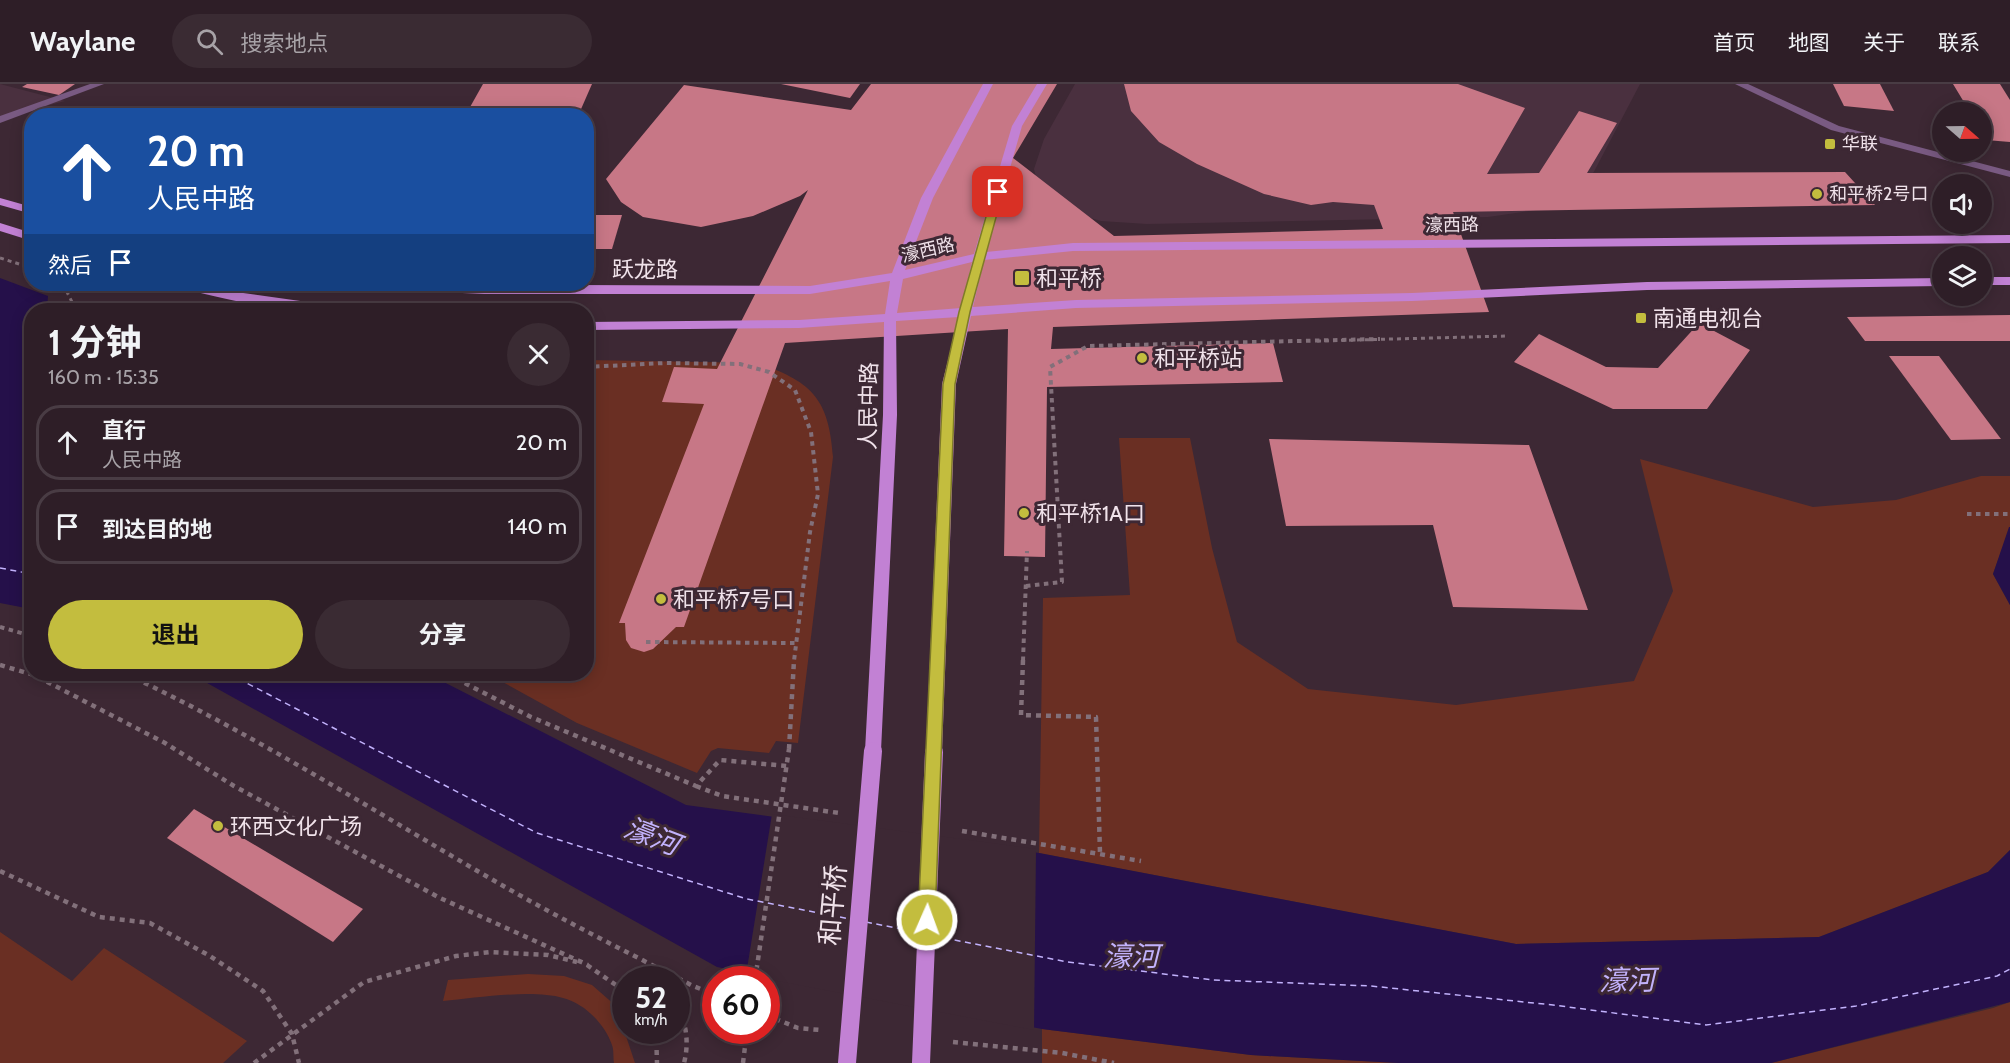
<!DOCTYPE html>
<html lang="zh">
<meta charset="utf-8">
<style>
:root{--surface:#2e1e27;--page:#3a2b33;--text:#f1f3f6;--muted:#a7a2a7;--line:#493c44;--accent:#c3bd3e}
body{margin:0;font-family:Cabin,"Noto Sans SC",sans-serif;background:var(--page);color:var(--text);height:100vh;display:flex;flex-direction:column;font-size:22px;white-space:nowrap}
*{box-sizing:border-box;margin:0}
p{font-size:20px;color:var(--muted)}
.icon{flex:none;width:33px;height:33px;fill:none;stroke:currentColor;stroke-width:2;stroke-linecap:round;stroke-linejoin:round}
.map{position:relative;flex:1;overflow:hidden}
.panel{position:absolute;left:24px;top:219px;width:570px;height:378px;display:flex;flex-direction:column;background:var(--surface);border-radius:24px;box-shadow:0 3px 15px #0003,0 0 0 2px var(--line)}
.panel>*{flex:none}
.hud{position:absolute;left:24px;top:24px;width:570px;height:183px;border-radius:24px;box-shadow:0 3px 15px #0003,0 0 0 2px var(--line);background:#1a4fa0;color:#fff;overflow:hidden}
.needle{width:39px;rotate:110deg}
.buttons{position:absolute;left:1932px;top:18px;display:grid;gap:12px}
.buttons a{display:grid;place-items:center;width:60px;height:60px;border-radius:50%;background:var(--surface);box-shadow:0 3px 15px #0003,0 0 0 2px var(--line);font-size:30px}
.speed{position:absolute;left:612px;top:882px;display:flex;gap:12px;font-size:30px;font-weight:700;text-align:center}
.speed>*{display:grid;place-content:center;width:78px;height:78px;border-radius:50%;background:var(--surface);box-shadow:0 3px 15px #0003,0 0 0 2px var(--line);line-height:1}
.speed small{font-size:15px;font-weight:400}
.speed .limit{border:9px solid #d22;background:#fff;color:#111}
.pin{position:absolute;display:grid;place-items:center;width:51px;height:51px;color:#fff;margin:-26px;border-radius:12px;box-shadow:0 3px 9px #0006}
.me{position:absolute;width:66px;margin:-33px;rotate:2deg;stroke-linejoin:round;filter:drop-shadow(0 0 4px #0008)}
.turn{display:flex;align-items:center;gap:21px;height:126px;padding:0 24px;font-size:27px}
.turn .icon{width:78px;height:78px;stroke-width:2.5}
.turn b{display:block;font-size:42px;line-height:51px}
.then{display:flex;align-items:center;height:57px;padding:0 24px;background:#0003;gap:12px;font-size:22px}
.round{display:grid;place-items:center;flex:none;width:63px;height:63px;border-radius:32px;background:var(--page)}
.head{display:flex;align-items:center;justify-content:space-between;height:102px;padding:0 24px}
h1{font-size:36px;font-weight:700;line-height:45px}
.action{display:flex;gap:12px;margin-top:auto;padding:12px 24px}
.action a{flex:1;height:69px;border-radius:36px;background:var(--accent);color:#111;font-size:24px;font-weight:700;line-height:69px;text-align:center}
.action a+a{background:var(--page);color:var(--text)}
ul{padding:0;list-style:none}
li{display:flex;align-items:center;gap:18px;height:75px;margin:0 12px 9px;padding:0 12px;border:3px solid var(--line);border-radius:24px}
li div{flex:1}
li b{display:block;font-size:22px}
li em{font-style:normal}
header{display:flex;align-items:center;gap:36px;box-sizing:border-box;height:84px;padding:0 30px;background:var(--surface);border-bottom:2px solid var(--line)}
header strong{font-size:28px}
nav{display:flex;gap:33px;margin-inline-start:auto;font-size:21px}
.search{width:420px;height:54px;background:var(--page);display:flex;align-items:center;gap:15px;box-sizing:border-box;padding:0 21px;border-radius:33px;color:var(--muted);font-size:22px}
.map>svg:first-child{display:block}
.built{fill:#4a303f}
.green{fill:#6a2f23}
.water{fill:#25104a}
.pier{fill:#3d2834}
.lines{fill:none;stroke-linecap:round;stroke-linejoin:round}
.ferry{stroke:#c2b2fc;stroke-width:1.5;stroke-dasharray:6 4.5;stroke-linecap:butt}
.building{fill:#c77786}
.path-far2{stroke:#82707a;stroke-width:3;stroke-dasharray:4 4;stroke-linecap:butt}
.path-far1{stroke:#82707a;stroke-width:4;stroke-dasharray:4.5 4.5;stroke-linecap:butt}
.path{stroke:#82707a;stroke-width:4.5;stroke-dasharray:5 5;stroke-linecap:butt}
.minor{fill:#795a82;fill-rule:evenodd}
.major{fill:#c281d4;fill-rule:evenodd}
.path-bridge{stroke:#82707a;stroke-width:4.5;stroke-dasharray:5 5;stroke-linecap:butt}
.major-bridge{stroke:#c281d4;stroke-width:18}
.route{fill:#c3bd3e;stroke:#7f7b28;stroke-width:1.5}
.poi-dot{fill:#c3bd3e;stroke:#3d2834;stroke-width:2}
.labels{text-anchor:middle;stroke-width:6;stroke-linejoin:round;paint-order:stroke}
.far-poi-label{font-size:18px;fill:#f0e2ea;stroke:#3d2834;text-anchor:start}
.far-street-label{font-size:18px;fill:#f0e2ea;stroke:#3d2834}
.street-label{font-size:22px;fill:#f0e2ea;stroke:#3d2834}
.poi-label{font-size:22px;fill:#f0e2ea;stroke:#3d2834;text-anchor:start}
.near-street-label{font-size:27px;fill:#f0e2ea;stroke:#3d2834}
.near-water-label{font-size:28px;font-style:italic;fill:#c2b2fc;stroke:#3d2834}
</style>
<header>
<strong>Waylane</strong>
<div class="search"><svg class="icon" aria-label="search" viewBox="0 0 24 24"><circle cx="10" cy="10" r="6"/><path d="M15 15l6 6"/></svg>搜索地点</div>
<nav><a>首页</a><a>地图</a><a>关于</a><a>联系</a></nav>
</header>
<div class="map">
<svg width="2010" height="979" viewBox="0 0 2010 979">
<rect width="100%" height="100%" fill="#3d2834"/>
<!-- built -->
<g class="built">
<polygon points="0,0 65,17 0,34"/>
<polygon points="1075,0 1640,0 1577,120 1488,133 1147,140 1101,137 1077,130 1037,97 1034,85 1044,55"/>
</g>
<!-- green -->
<g class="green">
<path d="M587 276 757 279C811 297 829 314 833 373L798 659 776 657 769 669 718 664 711 667 697 689 577 639 488 590H586V379L590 370 586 358Z"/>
<polygon points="1119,354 1190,354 1212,464 1237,558 1308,605 1456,621 1634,597 1673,507 1640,375 1813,423 1896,416 1981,392 2010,392 2010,443 1993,490 2010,521 2010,766 1988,788 1819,853 1516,860 1039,769 1043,514 1130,511"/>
<polygon points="0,848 72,897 104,864 247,957 223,979 0,979"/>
<path d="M528 890 564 892 592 901 616 922 635 979H614C613 973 614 966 612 961 605 940 584 919 563 914 532 905 476 914 443 917L448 896Z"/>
<polygon points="2010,918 2010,979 1771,979 1993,924"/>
<polygon points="1042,945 1251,971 1399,979 1042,979"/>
</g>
<!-- water -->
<g class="water">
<polygon points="0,194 48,212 47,226 32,226 31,525 0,519"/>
<polygon points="2009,443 2010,443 2010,521 1993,490"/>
<polygon points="191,590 428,590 686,721 1039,769 1516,860 1819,853 1988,788 2010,766 2010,918 1771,979 1399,979 1251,971 1042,945 717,883"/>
</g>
<!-- pier -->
<polygon class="pier" points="772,730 1036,765 1034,946 746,891"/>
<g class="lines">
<!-- ferry -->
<g class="ferry">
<polyline points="0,484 32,490"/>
<polyline points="229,590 537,749 747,815 850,835"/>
<polyline points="866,838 917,848"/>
<polyline points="934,852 1068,878 1213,896 1371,902 1553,921 1706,941 1856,922 1997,892 2010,885"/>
</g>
</g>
<!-- building -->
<g class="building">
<polygon points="27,0 75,0 59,11 22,3"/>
<polygon points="483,0 592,0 578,32 465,32"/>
<polygon points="781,0 860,0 850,14"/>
<polygon points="871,0 1057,0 1013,74 1114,152 1383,145 1374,121 1333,118 1311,121 1264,110 1197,80 1159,58 1131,27 1124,0 1458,0 1525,24 1487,90 1539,89 1579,27 1617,39 1587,89 1845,88 1875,121 1453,128 1489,228 1053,243 1051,265 1273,259 1283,298 1047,303 1045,473 1004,472 1008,245 785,259 684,543 676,543 653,565 644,568 631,564 626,556 625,539 619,539 704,320 662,318 674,283 717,285 808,106 800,112 753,132 701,143 643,133 621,118 606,95 684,1 851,26"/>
<polygon points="1833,0 1880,0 1894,27 1844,22"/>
<polygon points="1953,0 2000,0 2010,16 2010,58 1986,56 1982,48 1982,28 1970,28"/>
<polygon points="586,131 622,131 612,165 586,165"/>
<polygon points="2010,231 2010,257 1865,257 1847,233"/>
<polygon points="1699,239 1750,266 1707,325 1613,325 1514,278 1539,250 1606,283 1658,284"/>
<polygon points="1889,272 1939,272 2001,355 1951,356"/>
<polygon points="1269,355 1529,361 1588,526 1453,523 1433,441 1286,442"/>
<polygon points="194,725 363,825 333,858 167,754"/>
</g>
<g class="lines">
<!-- path-far2 -->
<g class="path-far2">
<polyline points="0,174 32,184"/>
<polyline points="63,200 76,226"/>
<polyline points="1317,257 1508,252"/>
</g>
<!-- path-far1 -->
<g class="path-far1">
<polyline points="586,283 665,279 740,280 769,288 795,306 811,348 818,410 810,448 794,577"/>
<polyline points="1967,430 2010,430"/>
<polyline points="1026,502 1062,498 1050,283 1088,262 1380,255"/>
<polyline points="0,543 32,552"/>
<polyline points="646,558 795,559"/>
<polyline points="1023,577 1027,467"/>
</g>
<!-- path -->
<g class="path">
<polyline points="1023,576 1021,631 1096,633 1100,769"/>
<polyline points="0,581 34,591 165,659 234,702 440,814 588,881"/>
<path d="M126 590C258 652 381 732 507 804 568 839 631 870 693 902L716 911"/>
<polyline points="447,590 531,633 696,702 720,676 787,682"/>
<polyline points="789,665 794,576"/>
<polyline points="696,702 722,712 839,729"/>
<polyline points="962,747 1141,777"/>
<polyline points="0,787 99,833 150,839 210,872 263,907 292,950 299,979"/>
<polyline points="587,881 626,908"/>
<path d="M676 915C685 937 690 956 684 979"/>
<polyline points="766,931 798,944 820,946"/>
<polyline points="656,946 657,979"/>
<polyline points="953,958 1062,969 1114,979"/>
<polyline points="254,979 364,898 456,872 491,868 548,871 577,878"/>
<polyline points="743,979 747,946"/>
</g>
<!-- minor -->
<g class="minor">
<polygon points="90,0 104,0 0,39 0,32"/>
<polygon points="1735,0 1748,0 1839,42 2010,87 2010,93 1831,46"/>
</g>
<!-- major -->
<g class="major">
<path d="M983 0H993L933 114 905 186 974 170 1012 42 1037 0H1047L1022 42 986 168 1073 159 2010 151V159L1073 167 984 176 973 223 1076 216 1412 209 1647 198 1942 194V202L1647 206 1412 217 1076 224 971 232 956 300 942 668 940 673 934 676 928 673 926 668 942 300 959 233 896 237 897 331 881 667 879 672 873 675 867 672 865 667 883 331 884 238 799 244 586 246V238L799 236 885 230 890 197 810 210H484L355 204 349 200 810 202 892 189 921 114ZM972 178 961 224 897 229 903 195Z"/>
<polygon points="0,114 32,123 32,130 0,121"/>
<polygon points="0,139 32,149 32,157 0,147"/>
<rect x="1982" y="193" width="28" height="8"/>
<path d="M177 200H195L214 205 336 222 342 226C298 231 222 216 179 203Z"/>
</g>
<!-- path-bridge -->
<polyline class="path-bridge" points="755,896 789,665"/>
<!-- major-bridge -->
<g class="major-bridge">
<polyline points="847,979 873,667"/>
<polyline points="921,979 934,668"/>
</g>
</g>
<!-- route -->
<polygon class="route" points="998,104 1003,108 970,228 955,300 935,836 933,841 927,844 921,841 918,836 943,300 959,228 993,108"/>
<!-- markers -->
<g class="poi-dot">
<rect x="1824" y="54" width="12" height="12" rx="3"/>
<circle cx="1817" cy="110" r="6"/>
<rect x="1014" y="186" width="16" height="16" rx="3"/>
<rect x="1635" y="228" width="12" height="12" rx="3"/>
<circle cx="1142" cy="274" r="6"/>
<circle cx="1024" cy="429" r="6"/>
<circle cx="661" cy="515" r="6"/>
<circle cx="218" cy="742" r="6"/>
</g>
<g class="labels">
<!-- far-poi labels -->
<g class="far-poi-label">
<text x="1842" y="66">华联</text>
<text x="1829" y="116">和平桥2号口</text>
</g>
<!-- far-street labels -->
<g class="far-street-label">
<text transform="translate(1452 141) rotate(-1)" y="6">濠西路</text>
<text transform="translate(928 166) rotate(-13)" y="6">濠西路</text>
</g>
<!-- street labels -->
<g class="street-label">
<text x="645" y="193">跃龙路</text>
<text transform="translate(868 322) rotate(-89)" y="8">人民中路</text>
</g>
<!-- poi labels -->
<g class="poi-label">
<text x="1036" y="202">和平桥</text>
<text x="1653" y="242">南通电视台</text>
<text x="1154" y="282">和平桥站</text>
<text x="1036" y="437">和平桥1A口</text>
<text x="673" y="523">和平桥7号口</text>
<text x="230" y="750">环西文化广场</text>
</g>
<!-- near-street labels -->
<g class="near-street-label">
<text transform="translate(833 821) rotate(-85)" y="9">和平桥</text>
</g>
<!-- near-water labels -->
<g class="near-water-label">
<text transform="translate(652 752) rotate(21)" y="10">濠河</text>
<text x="1131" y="882">濠河</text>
<text transform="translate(1627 896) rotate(-1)" y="10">濠河</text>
</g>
</g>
</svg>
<div class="buttons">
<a><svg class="needle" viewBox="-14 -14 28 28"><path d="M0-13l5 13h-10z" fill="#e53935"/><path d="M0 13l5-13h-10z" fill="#a7a2a7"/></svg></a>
<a><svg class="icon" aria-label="sound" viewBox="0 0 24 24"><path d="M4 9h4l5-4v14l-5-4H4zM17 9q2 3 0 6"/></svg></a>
<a><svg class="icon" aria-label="layers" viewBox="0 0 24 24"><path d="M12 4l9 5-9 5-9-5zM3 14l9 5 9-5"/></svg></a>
</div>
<div class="speed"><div>52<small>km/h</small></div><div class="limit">60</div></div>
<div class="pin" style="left:998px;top:108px;background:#d93025"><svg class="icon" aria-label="arrive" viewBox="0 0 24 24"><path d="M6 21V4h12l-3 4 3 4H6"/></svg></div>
<svg class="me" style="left:927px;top:836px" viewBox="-20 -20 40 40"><circle r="17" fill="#c3bd3e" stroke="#fff" stroke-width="3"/><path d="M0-11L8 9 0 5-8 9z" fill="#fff"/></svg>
<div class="hud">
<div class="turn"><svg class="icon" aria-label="ahead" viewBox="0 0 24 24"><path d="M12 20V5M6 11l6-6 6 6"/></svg><div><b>20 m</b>人民中路</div></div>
<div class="then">然后<svg class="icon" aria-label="arrive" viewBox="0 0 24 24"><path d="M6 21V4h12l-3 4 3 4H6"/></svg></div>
</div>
<section class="panel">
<div class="head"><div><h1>1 分钟</h1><p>160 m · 15:35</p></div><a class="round"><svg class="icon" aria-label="close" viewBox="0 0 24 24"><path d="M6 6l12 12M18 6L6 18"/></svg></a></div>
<ul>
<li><svg class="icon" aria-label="ahead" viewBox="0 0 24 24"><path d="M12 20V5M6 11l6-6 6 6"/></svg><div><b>直行</b><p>人民中路</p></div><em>20 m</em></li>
<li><svg class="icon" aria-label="arrive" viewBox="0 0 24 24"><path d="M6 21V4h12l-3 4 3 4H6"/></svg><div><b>到达目的地</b></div><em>140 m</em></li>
</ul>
<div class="action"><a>退出</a><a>分享</a></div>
</section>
</div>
